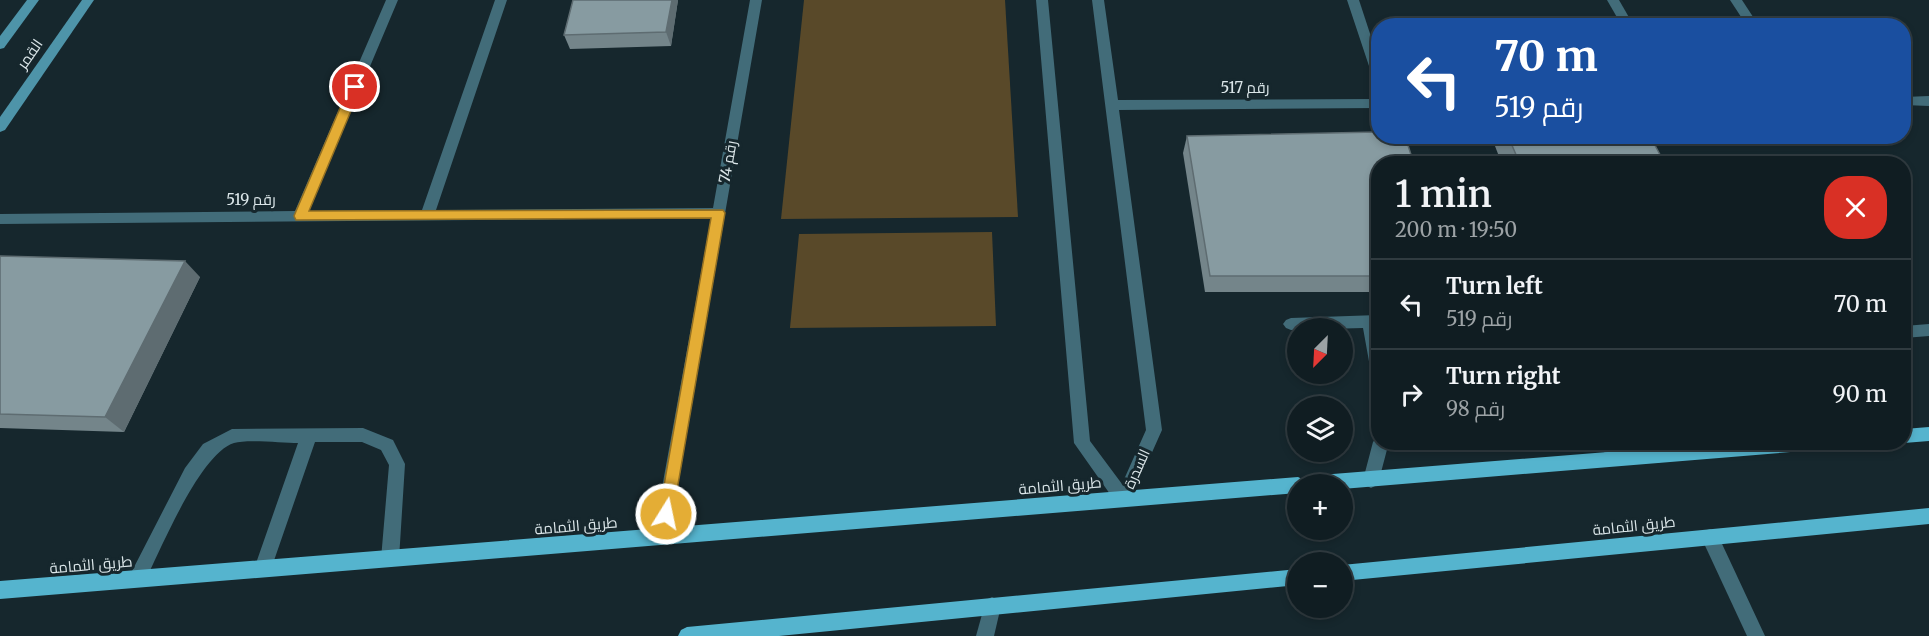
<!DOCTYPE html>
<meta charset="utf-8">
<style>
:root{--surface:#101d22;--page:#1e2a2f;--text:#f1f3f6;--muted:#9ca2a5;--line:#303b40}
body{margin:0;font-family:Merriweather,Cairo,serif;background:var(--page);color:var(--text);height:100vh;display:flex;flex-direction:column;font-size:22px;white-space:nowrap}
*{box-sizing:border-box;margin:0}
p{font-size:20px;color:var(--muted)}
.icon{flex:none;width:33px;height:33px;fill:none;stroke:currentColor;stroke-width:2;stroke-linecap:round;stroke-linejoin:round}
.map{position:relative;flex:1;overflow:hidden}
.side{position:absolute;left:1371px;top:156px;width:540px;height:294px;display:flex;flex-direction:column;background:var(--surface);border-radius:24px;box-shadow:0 3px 9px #0003,0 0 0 2px var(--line)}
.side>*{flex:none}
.hud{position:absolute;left:1371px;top:18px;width:540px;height:126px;border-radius:24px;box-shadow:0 3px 9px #0003,0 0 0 2px var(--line);background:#1a4fa0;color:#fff;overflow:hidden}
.needle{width:39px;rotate:204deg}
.buttons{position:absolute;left:1287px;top:318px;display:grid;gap:12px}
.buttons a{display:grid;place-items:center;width:66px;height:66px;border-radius:50%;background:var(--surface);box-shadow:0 3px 9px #0003,0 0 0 2px var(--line);font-size:30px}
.pin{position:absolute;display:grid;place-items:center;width:51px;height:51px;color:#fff;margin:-26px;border:3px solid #fff;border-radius:50%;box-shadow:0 2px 6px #0007}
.me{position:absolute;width:66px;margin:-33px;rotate:10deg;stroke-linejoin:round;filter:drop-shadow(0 0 4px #0008)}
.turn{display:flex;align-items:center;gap:21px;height:126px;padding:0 24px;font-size:27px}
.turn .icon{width:78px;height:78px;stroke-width:2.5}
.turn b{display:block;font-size:42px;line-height:51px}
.round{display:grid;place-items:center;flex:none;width:63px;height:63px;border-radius:24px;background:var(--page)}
.summary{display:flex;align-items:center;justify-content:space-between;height:102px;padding:0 24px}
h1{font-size:36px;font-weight:600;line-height:45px}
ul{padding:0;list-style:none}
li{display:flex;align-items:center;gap:18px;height:90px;padding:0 24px;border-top:2px solid var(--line)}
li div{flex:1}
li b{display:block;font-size:22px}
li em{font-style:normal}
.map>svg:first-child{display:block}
.green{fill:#594929}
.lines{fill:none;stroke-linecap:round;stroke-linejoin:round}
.lane{fill:#426c79;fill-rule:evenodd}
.street{fill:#426c79;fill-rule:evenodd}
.secondary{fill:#4e94a9;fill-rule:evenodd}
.primary{fill:#55b4ce;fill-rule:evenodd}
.wall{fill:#74858a}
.shaded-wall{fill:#5e6c71}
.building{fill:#879ba1;stroke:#5e6c71;stroke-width:1.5}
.route{fill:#e4ad35;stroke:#947022;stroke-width:1.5}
.labels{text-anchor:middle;stroke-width:6;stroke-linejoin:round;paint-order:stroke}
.street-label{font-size:15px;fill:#dbe6e9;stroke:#16272d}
</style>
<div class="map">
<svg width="1929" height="636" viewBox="0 0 1929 636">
<rect width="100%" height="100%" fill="#16272d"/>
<!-- green -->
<g class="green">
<polygon points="804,0 1005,0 1018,217 781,219"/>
<polygon points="992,232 996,326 790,328 799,234"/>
</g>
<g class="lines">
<!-- lane -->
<g class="lane">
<polygon points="1424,156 1429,157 1432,164 1418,164 1419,157"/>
<polygon points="1378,315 1378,374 1373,372 1370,367 1363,328 1291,330 1286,328 1283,324 1286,320 1291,318"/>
<polygon points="1929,324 1929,336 1904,338 1904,326"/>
<path d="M363 428 393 440 405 464 399 559 396 565 390 567 384 565 381 559 389 465 381 450 362 442H315L269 575 263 577 257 575 254 569 298 443C283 443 247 439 234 443 199 454 160 552 143 585L137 587 131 585 128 579 131 573 185 468 203 444 232 429Z"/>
<polygon points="1378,436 1378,442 1389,442 1379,480 1377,485 1371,488 1365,485 1363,480 1373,442"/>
<polygon points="1600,442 1616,442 1623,459 1621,464 1615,466 1609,464"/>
<polygon points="1643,442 1660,442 1666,456 1664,461 1658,463 1652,461"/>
<polygon points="992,597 998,600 1001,606 994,636 976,636 986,600"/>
</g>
<!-- street -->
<g class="street">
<polygon points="386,0 398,0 309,211 422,210 495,0 507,0 436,210 713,208 750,0 762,0 668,543 662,545 656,543 653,537 711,218 0,224 0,214 295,211"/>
<polygon points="1036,0 1048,0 1090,441 1122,484 1146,430 1092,0 1104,0 1118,100 1378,99 1378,108 1119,110 1162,430 1129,504 1123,507 1117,504 1074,443"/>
<polygon points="1347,0 1359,0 1378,58 1378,79 1372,75"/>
<polygon points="1607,0 1619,0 1634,26 1622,26"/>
<polygon points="1730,0 1742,0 1759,26 1747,26"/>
<polygon points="1929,96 1929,106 1904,105 1904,97"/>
<polygon points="1710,529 1716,531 1765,636 1747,636 1701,537 1704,531"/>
</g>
<!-- secondary -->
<g class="secondary">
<polygon points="27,0 39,0 4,48 0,49 0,36"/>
<polygon points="82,0 94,0 5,130 0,132 0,117"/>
</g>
<!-- primary -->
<g class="primary">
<polygon points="1929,427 1929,441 1904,443 1902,442 1904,429"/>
<polygon points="1731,442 1835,442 1833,447 1827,449 1342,489 1342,484 1298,484 1298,493 0,599 0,581 1298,477 1302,479 1308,476"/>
<polygon points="1929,508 1929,524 1342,581 1342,565"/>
<polygon points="1298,569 1298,585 779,636 678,636 681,630 687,627"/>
</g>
</g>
<!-- wall -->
<g class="wall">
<polygon points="678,0 671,46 570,49 564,35"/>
<polygon points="1187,136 1378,164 1378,292 1205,292 1183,153"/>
<polygon points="1496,136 1650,136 1665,164 1502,164 1493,141"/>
<polygon points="0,256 200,277 124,432 0,428"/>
</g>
<!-- shaded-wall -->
<g class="shaded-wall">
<polygon points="672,0 678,0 671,46 666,32"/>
<polygon points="185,261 200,277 124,432 105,417"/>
</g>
<!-- building -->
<g class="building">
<polygon points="573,0 672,0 666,32 564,35"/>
<polygon points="1378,132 1378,136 1405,136 1414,164 1378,164 1378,276 1210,276 1187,136"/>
<polygon points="1508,136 1650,136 1665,164 1520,164"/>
<polygon points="0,256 185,261 105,417 0,414"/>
</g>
<!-- route -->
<polygon class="route" points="355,83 361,87 309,211 723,210 725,213 672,519 666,521 661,519 659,514 711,218 296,220 294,216 349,87"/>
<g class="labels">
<!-- street labels -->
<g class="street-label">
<text transform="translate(30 54) rotate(-55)" y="5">القمر</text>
<text x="1245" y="93">رقم 517</text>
<text transform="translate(728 162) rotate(-80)" y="5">رقم 74</text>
<text x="251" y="205">رقم 519</text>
<text transform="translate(1137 469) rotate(-66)" y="5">السدرة</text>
<text transform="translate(1060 486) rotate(-5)" y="5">طريق الثمامة</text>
<text transform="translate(576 526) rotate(-5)" y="5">طريق الثمامة</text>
<text transform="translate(1634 526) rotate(-6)" y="5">طريق الثمامة</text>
<text transform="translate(91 565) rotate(-5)" y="5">طريق الثمامة</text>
</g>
</g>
</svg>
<div class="buttons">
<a><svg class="needle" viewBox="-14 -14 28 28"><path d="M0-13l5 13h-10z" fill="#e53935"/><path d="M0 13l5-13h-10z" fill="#9ca2a5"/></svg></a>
<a><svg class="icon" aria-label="layers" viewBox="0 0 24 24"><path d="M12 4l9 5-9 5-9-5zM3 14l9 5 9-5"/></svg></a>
<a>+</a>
<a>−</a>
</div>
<div class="pin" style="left:355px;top:87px;background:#d93025"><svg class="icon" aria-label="arrive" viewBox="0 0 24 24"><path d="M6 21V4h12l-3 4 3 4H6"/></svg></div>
<svg class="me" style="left:666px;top:514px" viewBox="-20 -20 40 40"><circle r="17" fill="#e4ad35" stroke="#fff" stroke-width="3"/><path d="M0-11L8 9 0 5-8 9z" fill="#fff"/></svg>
<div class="hud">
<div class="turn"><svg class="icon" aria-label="left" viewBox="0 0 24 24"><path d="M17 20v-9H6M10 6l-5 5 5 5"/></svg><div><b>70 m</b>رقم 519</div></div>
</div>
<section class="side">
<div class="summary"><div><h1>1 min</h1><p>200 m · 19:50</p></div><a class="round" style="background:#d93025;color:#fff"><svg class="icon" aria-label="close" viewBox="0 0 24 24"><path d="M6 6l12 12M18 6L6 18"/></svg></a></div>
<ul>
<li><svg class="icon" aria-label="left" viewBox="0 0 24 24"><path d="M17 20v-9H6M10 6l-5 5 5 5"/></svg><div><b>Turn left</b><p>رقم 519</p></div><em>70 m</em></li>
<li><svg class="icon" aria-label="right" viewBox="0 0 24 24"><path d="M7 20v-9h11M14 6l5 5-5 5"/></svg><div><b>Turn right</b><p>رقم 98</p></div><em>90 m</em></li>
</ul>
</section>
</div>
